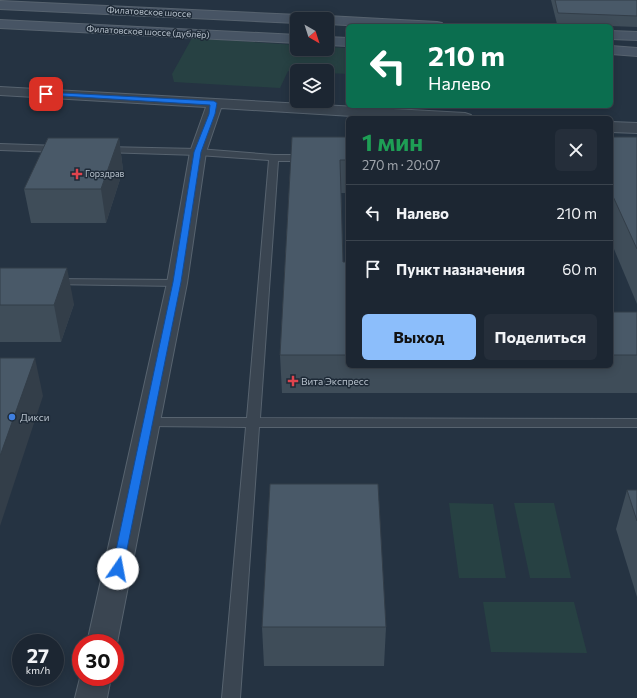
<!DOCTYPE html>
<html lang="ru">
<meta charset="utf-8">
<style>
:root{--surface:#1c2632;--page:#252e3a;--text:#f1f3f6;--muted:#a0a5ac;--line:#3a434d;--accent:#8cbefb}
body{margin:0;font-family:Commissioner,sans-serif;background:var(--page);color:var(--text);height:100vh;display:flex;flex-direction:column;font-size:15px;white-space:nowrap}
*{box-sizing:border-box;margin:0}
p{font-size:13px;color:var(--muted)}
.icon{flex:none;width:22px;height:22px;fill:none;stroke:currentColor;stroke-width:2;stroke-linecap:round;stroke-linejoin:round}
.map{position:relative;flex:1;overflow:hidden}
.side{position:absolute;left:346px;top:116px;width:267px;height:252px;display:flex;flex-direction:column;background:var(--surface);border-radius:6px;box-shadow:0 2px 10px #0003,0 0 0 1px var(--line)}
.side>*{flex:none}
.guide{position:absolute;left:346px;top:24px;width:267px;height:84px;border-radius:6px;box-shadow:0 2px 10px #0003,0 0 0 1px var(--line);background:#0b6e4f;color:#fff;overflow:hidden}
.needle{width:26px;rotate:141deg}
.buttons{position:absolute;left:290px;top:12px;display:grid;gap:8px}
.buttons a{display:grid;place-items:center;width:44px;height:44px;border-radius:6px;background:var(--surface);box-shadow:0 2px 10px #0003,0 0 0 1px var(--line);font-size:20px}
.speed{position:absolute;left:12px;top:634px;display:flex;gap:8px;font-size:20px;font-weight:700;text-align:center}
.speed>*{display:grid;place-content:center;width:52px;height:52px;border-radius:50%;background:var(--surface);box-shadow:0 2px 10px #0003,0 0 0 1px var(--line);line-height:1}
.speed small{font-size:10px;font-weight:400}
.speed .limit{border:6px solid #d22;background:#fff;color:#111}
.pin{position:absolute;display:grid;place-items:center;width:34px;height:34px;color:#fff;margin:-17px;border-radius:8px;box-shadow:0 2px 6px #0006}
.me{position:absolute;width:44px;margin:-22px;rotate:12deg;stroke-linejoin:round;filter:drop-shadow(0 0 3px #0008)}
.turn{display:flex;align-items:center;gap:14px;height:84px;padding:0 16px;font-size:18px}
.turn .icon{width:52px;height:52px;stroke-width:2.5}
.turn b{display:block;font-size:28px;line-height:34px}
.round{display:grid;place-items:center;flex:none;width:42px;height:42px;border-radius:6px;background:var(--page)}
.overview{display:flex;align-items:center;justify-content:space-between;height:68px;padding:0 16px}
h1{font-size:24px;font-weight:700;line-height:30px;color:#1e9e55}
.cta{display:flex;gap:8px;margin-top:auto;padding:8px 16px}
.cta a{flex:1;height:46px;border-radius:6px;background:var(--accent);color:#111;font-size:16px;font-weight:700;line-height:46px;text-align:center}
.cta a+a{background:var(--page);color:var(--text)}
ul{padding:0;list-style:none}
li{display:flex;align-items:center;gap:12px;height:56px;padding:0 16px;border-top:1px solid var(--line)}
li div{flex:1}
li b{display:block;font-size:15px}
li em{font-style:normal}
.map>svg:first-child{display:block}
.green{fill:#274143}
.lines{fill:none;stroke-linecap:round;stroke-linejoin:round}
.lane-casing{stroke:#57636f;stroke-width:2}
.street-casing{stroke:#57636f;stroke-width:2}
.secondary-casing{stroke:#57636f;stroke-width:2}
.lane{fill:#3a4551;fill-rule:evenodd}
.street{fill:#3a4551;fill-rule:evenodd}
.secondary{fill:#475464;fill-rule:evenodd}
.wall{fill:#3f4d59}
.shaded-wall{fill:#333e49}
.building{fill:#495968;stroke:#333e49}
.route{fill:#1a73e8;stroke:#114b97}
.health-dot{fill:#e0444e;stroke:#1e2a37;stroke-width:1.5}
.shop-dot{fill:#3f7fe0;stroke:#1e2a37;stroke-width:1.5}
.labels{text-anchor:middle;stroke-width:3;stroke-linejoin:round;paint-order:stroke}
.far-street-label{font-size:9px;fill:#b6c0cb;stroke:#1e2a37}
.far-poi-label{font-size:9px;fill:#b6c0cb;stroke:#1e2a37;text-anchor:start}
.poi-label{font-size:10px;fill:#b6c0cb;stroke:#1e2a37;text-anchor:start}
</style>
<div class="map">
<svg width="637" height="698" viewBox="0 0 637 698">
<rect width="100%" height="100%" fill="#253342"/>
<!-- green -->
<g class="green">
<polygon points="192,38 297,45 297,49 327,49 327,47 348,48 348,74 327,73 327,71 288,71 280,88 174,82 172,74"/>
<polygon points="449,503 493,504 506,578 459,578"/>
<polygon points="514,503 554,503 571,578 530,578"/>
<polygon points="483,602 574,602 587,653 491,652"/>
</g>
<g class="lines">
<!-- lane casing -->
<g class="lane-casing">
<g id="lane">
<polygon points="0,144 59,146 63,149 59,152 0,150"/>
<polygon points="105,147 198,149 274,155 307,155 312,158 307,161 278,161 260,418 637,419 637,427 259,427 240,698 222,698 246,427 148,426 143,425 141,422 143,419 148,418 247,418 269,160 198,155 102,152 101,150 102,148"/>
<polygon points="53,279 177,280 182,283 177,286 49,284 48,282 49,280"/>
</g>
</g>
<!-- street casing -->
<g class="street-casing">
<g id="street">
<polygon points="0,87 465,113 471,115 473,118 385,118 221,108 206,152 187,283 117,643 115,647 115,643 87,643 167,283 190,152 206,107 0,95"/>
<polygon points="611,122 637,123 637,133 611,132"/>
<polygon points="81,674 81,677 111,677 107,698 75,698"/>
</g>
</g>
<!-- secondary casing -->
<g class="secondary-casing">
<g id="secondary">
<polygon points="0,1 299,15 304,16 305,19 297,19 297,23 0,9"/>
<polygon points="327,16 437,22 442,23 444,26 366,26 327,24 327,19 321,19"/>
<polygon points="0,20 297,35 297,43 0,28"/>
<polygon points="611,31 637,32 637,40 611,39"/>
<polygon points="327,37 348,38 348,46 327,45"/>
<polygon points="611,46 637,48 637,56 611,54"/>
</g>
</g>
<!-- lane -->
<use href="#lane" class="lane"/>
<!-- street -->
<use href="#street" class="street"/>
<!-- secondary -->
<use href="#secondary" class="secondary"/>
</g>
<!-- wall -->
<g class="wall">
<polygon points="551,0 637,0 637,27 557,24"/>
<polygon points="292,137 348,137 348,193 341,193 343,262 348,262 348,366 611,366 611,312 637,312 637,393 282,393 280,355"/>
<polygon points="611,137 637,137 637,304 611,242"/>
<polygon points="119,138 123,170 106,223 31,223 24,189"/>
<polygon points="0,268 74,304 61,342 0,342"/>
<polygon points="627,490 637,490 637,597 616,529"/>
<polygon points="262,627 386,627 384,666 264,666"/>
</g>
<!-- shaded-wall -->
<g class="shaded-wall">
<polygon points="119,138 123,170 106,223 101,189"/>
<polygon points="67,268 74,304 61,342 54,305"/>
<polygon points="35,358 43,396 0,526 0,456"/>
</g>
<!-- building -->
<g class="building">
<polygon points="555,0 637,0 637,16 558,13"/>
<polygon points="292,137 348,137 348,160 340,160 343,262 348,262 348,355 280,355"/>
<polygon points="611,137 637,137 637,249 611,192"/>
<polygon points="48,138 119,138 101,189 24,189"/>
<polygon points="0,268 67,268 54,305 0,305"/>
<rect x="611" y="312" width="26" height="43"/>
<polygon points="0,358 35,358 0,456"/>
<polygon points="270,484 378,484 386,627 262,627"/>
<polygon points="627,490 637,490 637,521"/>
</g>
<!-- route -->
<polygon class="route" points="44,92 214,101 217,103 215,114 201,152 181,282 123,569 122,573 118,574 113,573 112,569 173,282 194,152 209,114 210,105 46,95 44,95"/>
<!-- markers -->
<g class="health-dot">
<path d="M75 168h4v4h4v4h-4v4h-4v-4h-4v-4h4z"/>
<path d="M291 375h4v4h4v4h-4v4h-4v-4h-4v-4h4z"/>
</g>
<circle class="shop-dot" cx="12" cy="417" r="4"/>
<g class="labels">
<!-- far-street labels -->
<g class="far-street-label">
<text transform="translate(149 12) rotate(3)" y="3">Филатовское шоссе</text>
<text transform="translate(148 32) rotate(3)" y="3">Филатовское шоссе (дублёр)</text>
</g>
<!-- far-poi labels -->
<g class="far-poi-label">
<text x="85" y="177">Горздрав</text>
</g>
<!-- poi labels -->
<g class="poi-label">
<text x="301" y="385">Вита Экспресс</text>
<text x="20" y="421">Дикси</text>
</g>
</g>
</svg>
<div class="buttons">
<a><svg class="needle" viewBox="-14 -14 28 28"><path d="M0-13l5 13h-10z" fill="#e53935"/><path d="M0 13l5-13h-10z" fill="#a0a5ac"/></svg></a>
<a><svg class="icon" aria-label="layers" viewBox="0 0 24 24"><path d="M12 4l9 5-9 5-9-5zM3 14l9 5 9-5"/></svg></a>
</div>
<div class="speed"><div>27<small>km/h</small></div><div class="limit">30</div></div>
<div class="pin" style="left:46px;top:94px;background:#d93025"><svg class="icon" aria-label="arrive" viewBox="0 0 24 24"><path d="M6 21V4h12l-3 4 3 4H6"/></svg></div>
<svg class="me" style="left:118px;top:569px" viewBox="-20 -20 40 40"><circle r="19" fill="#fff"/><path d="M0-13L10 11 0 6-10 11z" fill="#1a73e8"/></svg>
<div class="guide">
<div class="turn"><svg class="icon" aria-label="left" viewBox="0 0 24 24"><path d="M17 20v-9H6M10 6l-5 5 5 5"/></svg><div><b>210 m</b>Налево</div></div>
</div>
<section class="side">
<div class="overview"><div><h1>1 мин</h1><p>270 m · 20:07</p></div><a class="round"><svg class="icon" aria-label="close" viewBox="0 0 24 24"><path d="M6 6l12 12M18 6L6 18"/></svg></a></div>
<ul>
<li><svg class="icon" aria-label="left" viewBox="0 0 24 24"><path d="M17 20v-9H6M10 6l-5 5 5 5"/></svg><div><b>Налево</b></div><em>210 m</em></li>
<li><svg class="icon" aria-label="arrive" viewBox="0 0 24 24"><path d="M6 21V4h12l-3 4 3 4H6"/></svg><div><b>Пункт назначения</b></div><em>60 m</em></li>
</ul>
<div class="cta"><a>Выход</a><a>Поделиться</a></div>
</section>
</div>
